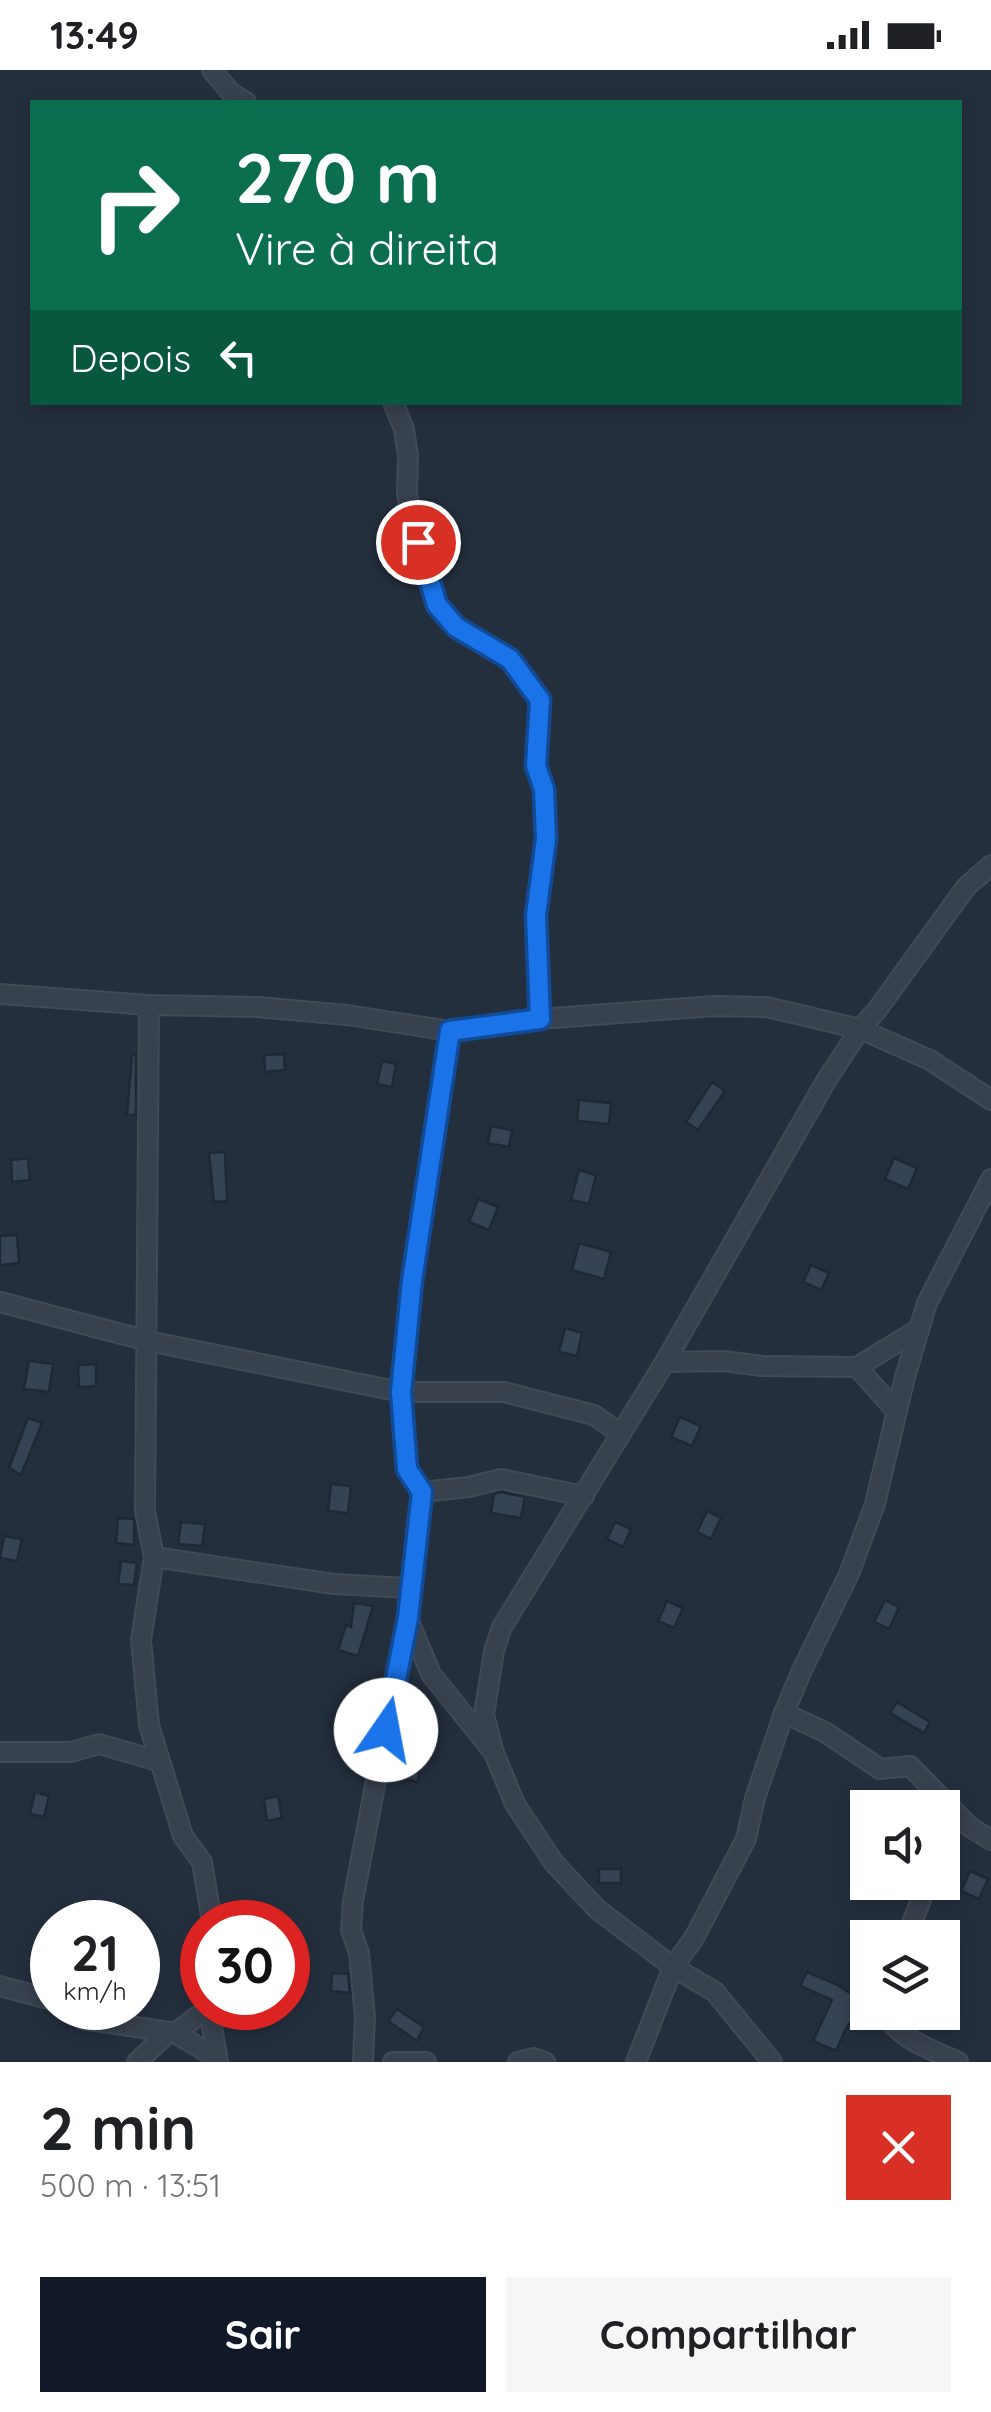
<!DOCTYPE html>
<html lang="pt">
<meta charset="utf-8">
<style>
:root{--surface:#fff;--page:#f6f6f6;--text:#202124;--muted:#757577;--accent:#111827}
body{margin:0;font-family:Quicksand,sans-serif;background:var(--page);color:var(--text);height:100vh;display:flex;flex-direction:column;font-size:38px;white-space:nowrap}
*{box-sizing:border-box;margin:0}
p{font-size:32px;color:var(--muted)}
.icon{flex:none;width:55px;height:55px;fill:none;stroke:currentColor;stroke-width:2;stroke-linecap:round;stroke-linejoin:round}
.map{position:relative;height:1992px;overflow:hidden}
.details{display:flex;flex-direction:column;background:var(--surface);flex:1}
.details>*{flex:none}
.guide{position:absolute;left:30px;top:30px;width:932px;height:305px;border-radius:0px;box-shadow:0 5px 15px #0003;background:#0b6e4f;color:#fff;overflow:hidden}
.tools{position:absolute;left:850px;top:1720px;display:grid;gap:20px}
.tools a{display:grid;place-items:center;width:110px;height:110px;border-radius:0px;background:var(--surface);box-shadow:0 5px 15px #0003;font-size:50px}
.speed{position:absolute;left:30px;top:1830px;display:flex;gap:20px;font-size:50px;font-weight:700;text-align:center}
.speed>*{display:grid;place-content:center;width:130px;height:130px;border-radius:50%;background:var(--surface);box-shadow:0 5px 15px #0003;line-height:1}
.speed small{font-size:25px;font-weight:400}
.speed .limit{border:15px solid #d22;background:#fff;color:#111}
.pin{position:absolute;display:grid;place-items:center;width:85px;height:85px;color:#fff;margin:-42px;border:5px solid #fff;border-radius:50%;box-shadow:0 2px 10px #0007}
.me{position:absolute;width:110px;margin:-55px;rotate:12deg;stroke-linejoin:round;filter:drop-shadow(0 0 8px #0008)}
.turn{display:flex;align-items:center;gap:35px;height:210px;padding:0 40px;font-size:45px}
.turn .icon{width:130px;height:130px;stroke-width:2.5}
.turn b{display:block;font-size:70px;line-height:85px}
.then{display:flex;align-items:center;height:95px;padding:0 40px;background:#0003;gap:20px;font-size:38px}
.round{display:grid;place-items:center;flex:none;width:105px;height:105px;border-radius:0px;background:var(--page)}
.head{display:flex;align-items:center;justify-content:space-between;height:170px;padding:0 40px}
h1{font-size:60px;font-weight:700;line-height:75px}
.button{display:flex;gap:20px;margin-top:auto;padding:20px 40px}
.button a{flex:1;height:115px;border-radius:0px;background:var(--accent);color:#fff;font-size:40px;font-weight:700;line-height:115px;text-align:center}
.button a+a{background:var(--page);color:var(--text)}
.status{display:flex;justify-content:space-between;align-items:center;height:70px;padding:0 50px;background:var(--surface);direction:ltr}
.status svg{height:28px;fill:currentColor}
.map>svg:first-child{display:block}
.building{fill:#364354;stroke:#1f2835;stroke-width:2.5}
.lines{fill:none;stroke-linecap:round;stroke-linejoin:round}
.minor-casing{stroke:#414a57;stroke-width:22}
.minor{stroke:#38414e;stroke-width:18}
.route-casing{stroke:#114b97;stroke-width:25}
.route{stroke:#1a73e8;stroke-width:18}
</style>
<div class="status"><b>13:49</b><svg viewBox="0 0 49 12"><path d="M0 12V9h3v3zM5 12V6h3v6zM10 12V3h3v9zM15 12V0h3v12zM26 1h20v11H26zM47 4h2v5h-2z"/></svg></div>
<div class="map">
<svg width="991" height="1992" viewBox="0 0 991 1992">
<rect width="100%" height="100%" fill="#242f3e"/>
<!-- building -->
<g class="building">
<polygon points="284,984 285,1000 265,1002 264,985"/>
<polygon points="132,985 136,985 136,1045 127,1045"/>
<polygon points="382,991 396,994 392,1017 377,1014"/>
<polygon points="712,1012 725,1021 698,1060 686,1052"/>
<polygon points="579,1030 611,1033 609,1054 577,1051"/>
<polygon points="491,1056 512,1060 509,1077 488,1073"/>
<polygon points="225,1082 227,1131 214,1132 209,1083"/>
<polygon points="28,1088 30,1110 12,1112 11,1090"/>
<polygon points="894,1088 917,1098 908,1119 885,1109"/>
<polygon points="579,1100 596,1105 589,1134 571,1130"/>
<polygon points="478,1129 498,1137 489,1160 469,1152"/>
<polygon points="17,1165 19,1193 0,1195 0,1166"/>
<polygon points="579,1173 611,1182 604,1209 572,1200"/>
<polygon points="811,1195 829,1203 821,1220 803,1212"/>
<polygon points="565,1258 582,1263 577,1286 559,1282"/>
<polygon points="29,1291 53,1294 49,1322 24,1319"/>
<polygon points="96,1294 96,1316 79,1317 78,1295"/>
<polygon points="680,1347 701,1356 692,1376 671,1367"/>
<polygon points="28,1348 42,1353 21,1405 9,1398"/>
<polygon points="331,1414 351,1416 348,1443 328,1441"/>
<polygon points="501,1422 525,1427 521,1448 491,1443 494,1424"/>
<polygon points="707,1441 721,1448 711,1469 697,1462"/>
<polygon points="118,1448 134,1449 134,1475 116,1473"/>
<polygon points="181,1452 205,1454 202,1476 178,1474"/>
<polygon points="615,1452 631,1459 623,1477 607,1469"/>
<polygon points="4,1466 22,1469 17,1491 0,1488"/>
<polygon points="121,1491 137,1493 134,1515 118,1514"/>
<polygon points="885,1530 899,1537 889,1559 874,1552"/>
<polygon points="667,1531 683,1538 674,1558 658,1551"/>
<polygon points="354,1533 373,1536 358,1586 338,1580 346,1555 351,1557"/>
<polygon points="897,1632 930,1652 924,1663 890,1643"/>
<polygon points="408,1686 421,1688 418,1712 404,1709"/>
<polygon points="35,1722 49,1726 44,1747 30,1744"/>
<polygon points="278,1726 282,1748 267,1751 264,1729"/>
<rect x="599" y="1799" width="22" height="14"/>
<polygon points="970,1801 988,1809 979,1829 961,1821"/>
<polygon points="807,1902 838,1915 864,1933 846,1958 836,1981 813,1971 832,1930 800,1916"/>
<polygon points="332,1903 348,1904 350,1923 331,1921"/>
<polygon points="397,1939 424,1957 417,1971 388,1951"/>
</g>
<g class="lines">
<!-- minor casing -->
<g class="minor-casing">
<g id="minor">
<polyline points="212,0 231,23 246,32"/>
<polyline points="393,332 404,359 408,386 407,423 412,449 437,535 456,557 511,589 540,630 537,696 544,719 547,769 536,845 540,949"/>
<polyline points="0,924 149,935 257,937 347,945 450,961 540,949 714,936 767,937 860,959 930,990 991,1030"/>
<polyline points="149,935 145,1441 154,1487 141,1570 149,1655 183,1766 202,1792 212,1852"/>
<polyline points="0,1232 148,1271 401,1322 504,1322 594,1345 621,1364"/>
<polyline points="665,1292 724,1291 762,1296 857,1297 919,1259"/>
<polyline points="857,1297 897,1342"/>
<polyline points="421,1422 469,1417 501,1409 584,1426"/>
<polyline points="154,1487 334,1514 409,1518"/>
<polyline points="408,1549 431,1604 494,1683 515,1734 554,1793 597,1839 673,1897 715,1922 772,1992"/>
<polyline points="784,1643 825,1662 880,1699 910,1696 970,1757 991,1770"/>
<polyline points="0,1682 71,1682 99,1674 158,1691"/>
<polyline points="494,1683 484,1645 494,1581 502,1557 665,1292 826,1011 860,959 877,940 966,817 991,795"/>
<polyline points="942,1776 956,1743"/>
<polyline points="906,1868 928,1812"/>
<polyline points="0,1916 52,1930"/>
<polyline points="74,1938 82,1949 175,1963 217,1988"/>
<polyline points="209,1938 218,1992"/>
<path d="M884 1942C899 1970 931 1979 958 1992"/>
<polyline points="175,1963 208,1938"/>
<polyline points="137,1992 167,1964"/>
<polyline points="363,1992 365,1947 359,1883 351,1860 353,1831 407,1548 421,1422 407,1399 401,1322 412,1211 450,961"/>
<polyline points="393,1992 426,1992"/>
<polyline points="518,1992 534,1988 545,1992"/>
<polyline points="636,1992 673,1897 694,1868 746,1769 755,1728 784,1643 802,1600 849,1504 875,1434 905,1307 927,1233 991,1109"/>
</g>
</g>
<!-- minor -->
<use href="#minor" class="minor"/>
</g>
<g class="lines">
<!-- route casing -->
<g class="route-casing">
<polyline id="route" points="386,1660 408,1548 422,1422 407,1399 401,1322 412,1211 450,961 540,949 536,845 546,769 544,719 536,696 540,630 510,589 456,557 437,535 418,472"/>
</g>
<!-- route -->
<use href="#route" class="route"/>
</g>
</svg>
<div class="tools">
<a><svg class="icon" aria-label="sound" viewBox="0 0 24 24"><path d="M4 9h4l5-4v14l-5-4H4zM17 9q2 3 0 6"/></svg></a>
<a><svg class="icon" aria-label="layers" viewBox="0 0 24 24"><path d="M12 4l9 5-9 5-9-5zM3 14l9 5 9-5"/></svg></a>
</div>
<div class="speed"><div>21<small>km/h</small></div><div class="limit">30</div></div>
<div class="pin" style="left:418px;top:472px;background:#d93025"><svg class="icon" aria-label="arrive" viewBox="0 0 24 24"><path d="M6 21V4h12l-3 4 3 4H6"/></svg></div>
<svg class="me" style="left:386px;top:1660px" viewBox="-20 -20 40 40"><circle r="19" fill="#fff"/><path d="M0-13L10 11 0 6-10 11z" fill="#1a73e8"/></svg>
<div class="guide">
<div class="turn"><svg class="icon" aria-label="right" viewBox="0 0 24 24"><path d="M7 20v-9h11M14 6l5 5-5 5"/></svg><div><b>270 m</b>Vire à direita</div></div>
<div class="then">Depois<svg class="icon" aria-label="left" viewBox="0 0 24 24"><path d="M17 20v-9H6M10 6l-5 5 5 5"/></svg></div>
</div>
</div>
<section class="details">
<div class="head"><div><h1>2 min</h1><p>500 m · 13:51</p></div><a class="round" style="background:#d93025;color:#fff"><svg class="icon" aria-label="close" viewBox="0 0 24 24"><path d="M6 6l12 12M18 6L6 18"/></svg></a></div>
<div class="button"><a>Sair</a><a>Compartilhar</a></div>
</section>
